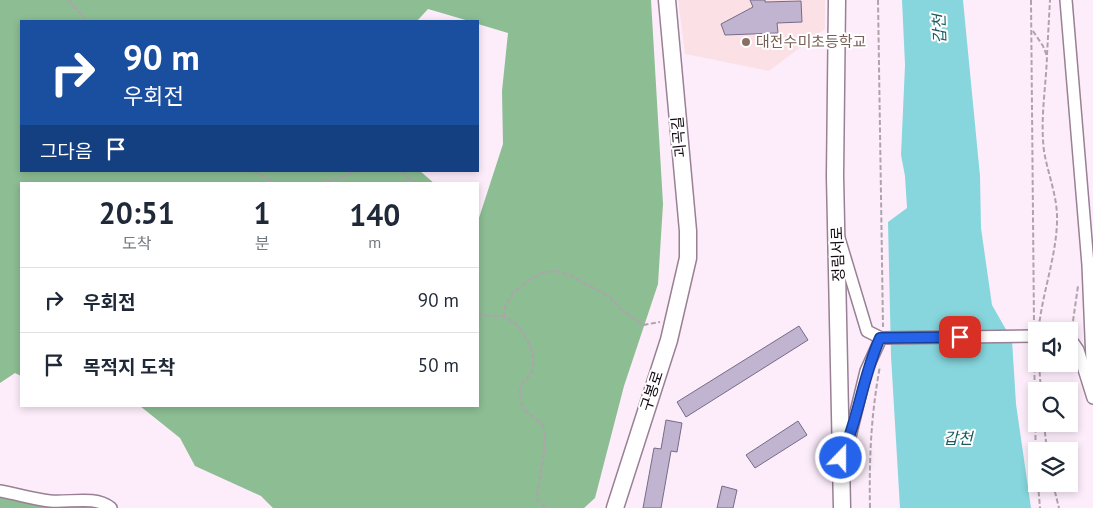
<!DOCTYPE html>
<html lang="ko">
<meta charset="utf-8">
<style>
:root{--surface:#fff;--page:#f2f2f3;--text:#1f2937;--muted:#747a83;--line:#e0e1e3}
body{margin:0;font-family:"PT Sans","Noto Sans KR",sans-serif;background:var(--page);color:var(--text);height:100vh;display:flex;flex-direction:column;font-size:19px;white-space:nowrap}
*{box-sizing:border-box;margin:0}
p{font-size:16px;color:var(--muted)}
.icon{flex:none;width:28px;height:28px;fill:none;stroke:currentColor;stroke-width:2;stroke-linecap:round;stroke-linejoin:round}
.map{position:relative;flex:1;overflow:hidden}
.details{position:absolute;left:20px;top:182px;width:459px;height:225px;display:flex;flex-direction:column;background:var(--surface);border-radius:0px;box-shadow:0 2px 8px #0003}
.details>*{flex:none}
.top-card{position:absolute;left:20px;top:20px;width:459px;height:152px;border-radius:0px;box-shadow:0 2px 8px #0003;background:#1a4fa0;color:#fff;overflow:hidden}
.tools{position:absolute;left:1028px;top:322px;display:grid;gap:10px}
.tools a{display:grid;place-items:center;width:50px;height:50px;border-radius:0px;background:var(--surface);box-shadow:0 2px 8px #0003;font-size:25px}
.pin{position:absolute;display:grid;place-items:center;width:42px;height:42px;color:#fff;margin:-21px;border-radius:10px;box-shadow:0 2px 8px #0006}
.me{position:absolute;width:55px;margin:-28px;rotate:22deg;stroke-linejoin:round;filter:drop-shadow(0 0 4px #0008)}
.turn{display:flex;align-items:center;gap:18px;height:105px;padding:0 20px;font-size:22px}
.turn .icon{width:65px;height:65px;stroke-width:2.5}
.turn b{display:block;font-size:35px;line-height:42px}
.then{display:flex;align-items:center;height:48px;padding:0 20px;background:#0003;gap:10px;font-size:19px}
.eta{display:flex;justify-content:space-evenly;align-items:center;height:85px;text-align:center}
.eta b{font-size:30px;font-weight:700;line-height:35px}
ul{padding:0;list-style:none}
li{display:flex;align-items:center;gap:15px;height:65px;padding:0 20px;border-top:1px solid var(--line)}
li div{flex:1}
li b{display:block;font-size:19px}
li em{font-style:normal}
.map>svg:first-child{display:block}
.education{fill:#fbe1e6}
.forest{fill:#8cbd93}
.water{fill:#87d6dd}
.building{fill:#c0b4d1;stroke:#766b85}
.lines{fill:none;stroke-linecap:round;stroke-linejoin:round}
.street-casing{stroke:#988095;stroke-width:14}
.secondary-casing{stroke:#988095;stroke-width:19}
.path{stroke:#afa2ae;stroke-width:2;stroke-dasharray:5 2.5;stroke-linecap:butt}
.street{stroke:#fff;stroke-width:11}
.secondary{stroke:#fff;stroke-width:16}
.route-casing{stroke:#184099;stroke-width:12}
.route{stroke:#2563eb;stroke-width:9}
.education-dot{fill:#8d6e63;stroke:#fff;stroke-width:2}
.labels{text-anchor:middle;stroke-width:4;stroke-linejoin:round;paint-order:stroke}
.education-label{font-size:15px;fill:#785e54;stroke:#fff;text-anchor:start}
.street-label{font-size:15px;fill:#100810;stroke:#fff}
.water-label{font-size:16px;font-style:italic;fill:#185b60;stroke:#fff}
</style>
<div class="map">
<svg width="1093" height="508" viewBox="0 0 1093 508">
<rect width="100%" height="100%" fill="#fdedfb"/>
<!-- education -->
<polygon class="education" points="678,0 825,0 825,29 769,71 685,54"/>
<!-- forest -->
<g class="forest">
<polygon points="0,0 651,0 663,204 658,284 624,386 595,498 584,508 273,508 261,496 195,466 180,438 140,406 478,406 478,221 503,144 502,91 508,33 478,24 478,21 469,21 428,9 417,21 21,21 21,171 420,171 435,184 21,184 21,376 15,373 0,383"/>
<polygon points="0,497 89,502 97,508 0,508"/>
</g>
<!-- water -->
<polygon class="water" points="902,0 963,0 980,176 981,228 992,305 1012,340 1016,404 1031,508 900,508 891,356 888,222 907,208 905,176 901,155 905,65"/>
<!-- building -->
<g class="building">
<polygon points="750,0 765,0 765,2 801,1 802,22 777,23 778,33 725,35 721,24 753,7"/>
<polygon points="799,326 808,340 686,417 677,402"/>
<polygon points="666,420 682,423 677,452 671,451 661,508 643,508 654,448 661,449"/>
<polygon points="798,421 807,435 755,468 746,455"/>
<polygon points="722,486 737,490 733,508 717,508"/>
</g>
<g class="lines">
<!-- street casing -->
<g class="street-casing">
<g id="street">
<polyline points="1066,0 1088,265 1093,385"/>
<polyline points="839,238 867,331 881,338 1036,336"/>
<polyline points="1069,337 1078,350 1093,398"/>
<polyline points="843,454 849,441 866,371 881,338"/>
<path d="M0 491C17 494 33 499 50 501 69 503 95 495 111 508"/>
</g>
</g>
<!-- secondary casing -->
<g class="secondary-casing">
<g id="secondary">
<polyline points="837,0 835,176 842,508"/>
<polyline points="615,508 669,340 688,258 688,231 667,0"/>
</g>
</g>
<!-- path -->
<g class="path">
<polyline points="68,0 87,21"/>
<polyline points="878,0 883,327"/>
<polyline points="1031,0 1034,325"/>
<path d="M1033 31 1043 46 1047 56C1046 87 1040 119 1044 151 1048 175 1058 197 1057 222 1056 257 1043 291 1039 326"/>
<polyline points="1047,55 1050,0"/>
<path d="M254 171C260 175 268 180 275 182 297 188 338 181 357 171"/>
<polyline points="401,171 405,176 419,184"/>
<path d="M478 313C485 318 495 314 504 317 522 323 538 353 532 371 527 382 518 381 520 398 521 413 537 416 543 427 549 437 538 484 537 499L546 508"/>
<polyline points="504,317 505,307 513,293 527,281 544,272 556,271 569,275 610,297 621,309 643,325 660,322"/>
<polyline points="1070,328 1073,321 1078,286"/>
<polyline points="1034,345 1036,470"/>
<polyline points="1039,364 1041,391"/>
<polyline points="1044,424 1047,451"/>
<polyline points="1038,484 1040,508"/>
<polyline points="1053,484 1059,508"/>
<path d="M870 508C869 458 871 415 880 366"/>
</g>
<!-- street -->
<use href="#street" class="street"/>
<!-- secondary -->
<use href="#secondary" class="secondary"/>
</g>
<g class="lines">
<!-- route casing -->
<g class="route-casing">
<path id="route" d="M841 458C859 418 862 378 880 338L960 337"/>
</g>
<!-- route -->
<use href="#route" class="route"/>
</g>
<!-- markers -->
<circle class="education-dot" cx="746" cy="42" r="5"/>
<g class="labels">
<!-- education labels -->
<g class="education-label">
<text x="756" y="47">대전수미초등학교</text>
</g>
<!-- street labels -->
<g class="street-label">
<text transform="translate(679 137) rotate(-95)" y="5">괴곡길</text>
<text transform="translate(838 254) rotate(-92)" y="5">정림서로</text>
<text transform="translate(652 391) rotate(-72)" y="5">구봉로</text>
</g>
<!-- water labels -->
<g class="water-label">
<text transform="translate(939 29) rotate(-92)" y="6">갑천</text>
<text x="958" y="444">갑천</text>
</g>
</g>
</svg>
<div class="tools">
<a><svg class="icon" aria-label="sound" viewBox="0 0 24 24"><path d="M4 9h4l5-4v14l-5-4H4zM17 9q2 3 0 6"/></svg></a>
<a><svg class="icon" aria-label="search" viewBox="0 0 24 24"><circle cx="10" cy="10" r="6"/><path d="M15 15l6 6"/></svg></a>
<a><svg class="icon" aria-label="layers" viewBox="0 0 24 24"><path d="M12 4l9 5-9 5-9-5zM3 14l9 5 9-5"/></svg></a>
</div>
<div class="pin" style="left:960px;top:337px;background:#d93025"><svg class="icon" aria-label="arrive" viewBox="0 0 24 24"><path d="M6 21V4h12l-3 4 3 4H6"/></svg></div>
<svg class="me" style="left:841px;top:458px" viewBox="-20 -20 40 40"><circle r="17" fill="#2563eb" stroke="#fff" stroke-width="3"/><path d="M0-11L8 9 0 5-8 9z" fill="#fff"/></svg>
<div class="top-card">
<div class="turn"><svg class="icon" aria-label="right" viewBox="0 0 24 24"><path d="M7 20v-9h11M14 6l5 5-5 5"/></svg><div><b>90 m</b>우회전</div></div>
<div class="then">그다음<svg class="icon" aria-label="arrive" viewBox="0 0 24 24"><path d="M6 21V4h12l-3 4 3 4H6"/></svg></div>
</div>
<section class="details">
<div class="eta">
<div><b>20:51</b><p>도착</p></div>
<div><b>1</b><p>분</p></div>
<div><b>140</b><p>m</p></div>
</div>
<ul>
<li><svg class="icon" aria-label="right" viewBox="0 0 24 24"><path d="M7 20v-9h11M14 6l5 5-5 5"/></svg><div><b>우회전</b></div><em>90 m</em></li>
<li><svg class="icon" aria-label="arrive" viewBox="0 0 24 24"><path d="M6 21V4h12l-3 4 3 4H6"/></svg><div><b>목적지 도착</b></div><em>50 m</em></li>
</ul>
</section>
</div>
